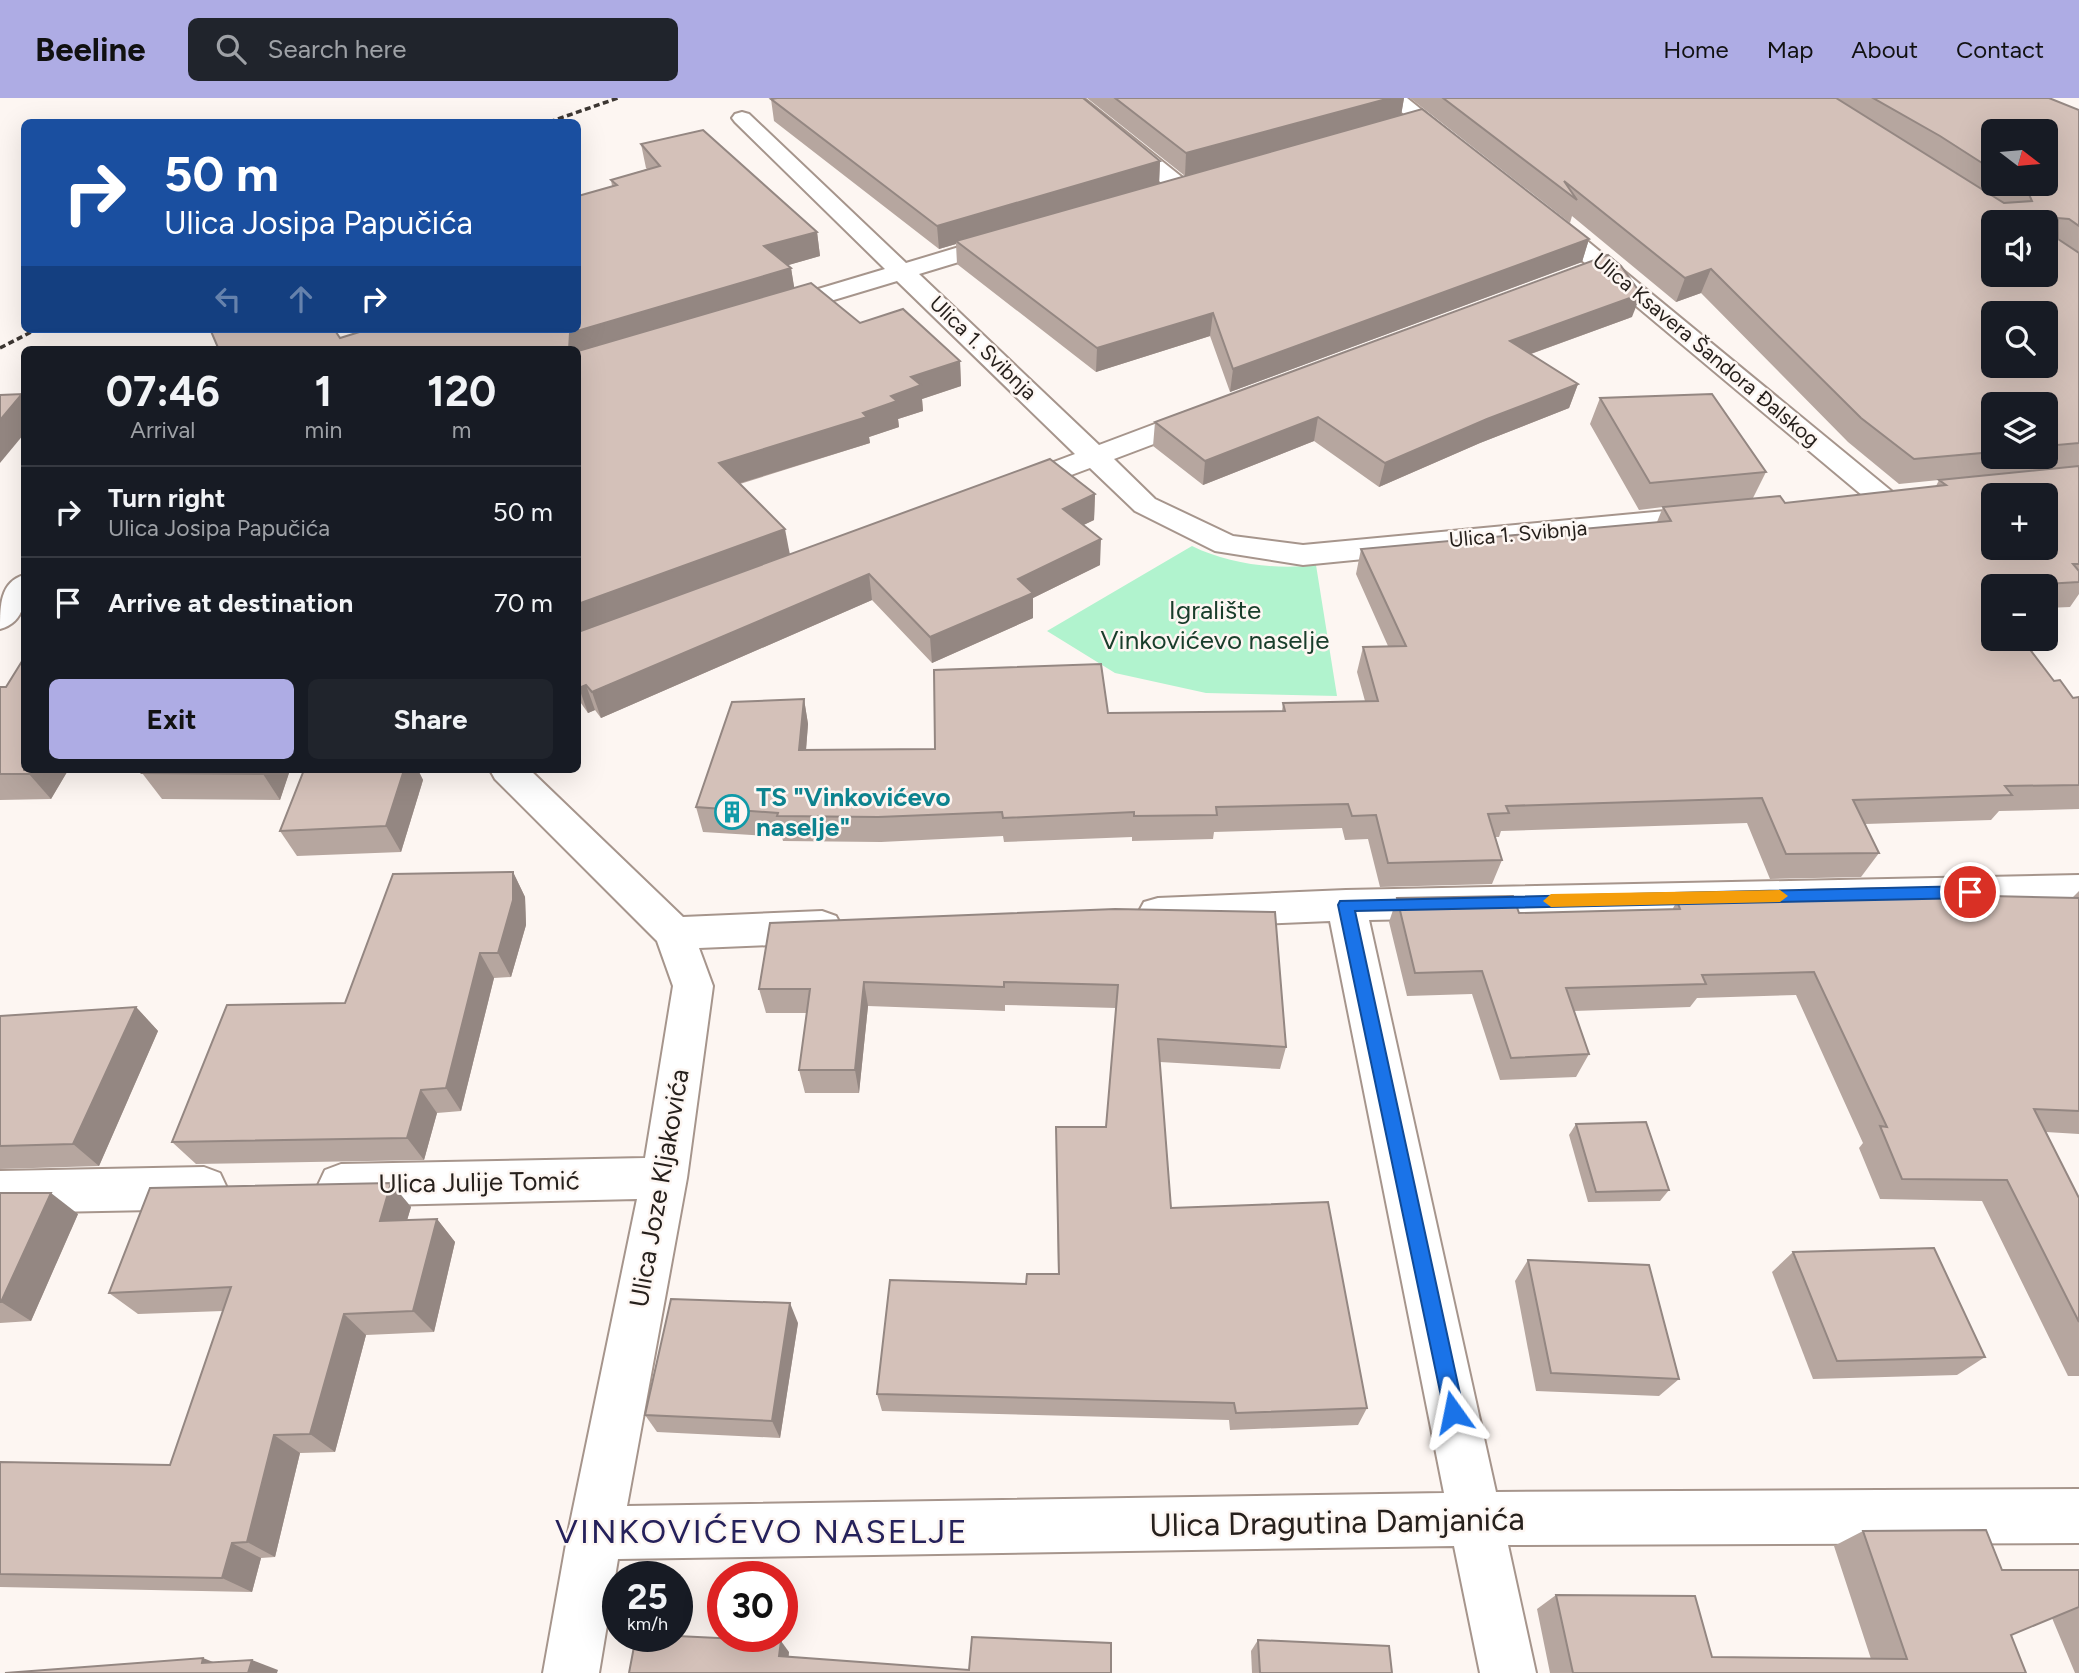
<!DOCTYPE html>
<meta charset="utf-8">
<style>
:root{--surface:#171b24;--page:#20242c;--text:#f1f3f6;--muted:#9ea1a6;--line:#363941;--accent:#aeace4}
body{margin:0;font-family:Figtree,sans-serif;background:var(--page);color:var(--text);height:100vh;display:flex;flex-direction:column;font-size:26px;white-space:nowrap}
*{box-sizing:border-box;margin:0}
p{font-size:23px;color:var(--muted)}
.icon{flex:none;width:38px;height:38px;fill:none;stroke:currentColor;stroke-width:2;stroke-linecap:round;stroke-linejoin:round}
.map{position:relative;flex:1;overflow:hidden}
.panel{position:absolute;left:21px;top:248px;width:560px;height:427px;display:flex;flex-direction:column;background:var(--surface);border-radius:10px;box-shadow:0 7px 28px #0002}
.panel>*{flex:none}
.hud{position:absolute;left:21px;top:21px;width:560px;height:214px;border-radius:10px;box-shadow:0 7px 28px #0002;background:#1a4fa0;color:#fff;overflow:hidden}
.needle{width:46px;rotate:106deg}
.fabs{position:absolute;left:1981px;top:21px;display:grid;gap:14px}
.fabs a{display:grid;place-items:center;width:77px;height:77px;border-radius:10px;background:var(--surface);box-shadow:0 7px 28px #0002;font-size:35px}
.speed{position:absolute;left:602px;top:1463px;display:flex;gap:14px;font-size:35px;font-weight:700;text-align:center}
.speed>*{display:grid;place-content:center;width:91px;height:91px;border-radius:50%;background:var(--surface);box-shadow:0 7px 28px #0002;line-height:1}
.speed small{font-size:18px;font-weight:400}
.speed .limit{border:10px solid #d22;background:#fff;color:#111}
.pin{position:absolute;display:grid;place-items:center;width:60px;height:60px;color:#fff;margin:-30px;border:4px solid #fff;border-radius:50%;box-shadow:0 2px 7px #0007}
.me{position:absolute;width:77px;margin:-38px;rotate:348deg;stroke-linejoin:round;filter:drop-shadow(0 0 5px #0008)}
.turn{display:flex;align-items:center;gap:24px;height:147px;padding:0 28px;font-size:32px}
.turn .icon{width:91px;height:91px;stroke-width:2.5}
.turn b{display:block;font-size:49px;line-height:60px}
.lanes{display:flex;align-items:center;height:66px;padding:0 28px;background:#0003;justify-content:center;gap:35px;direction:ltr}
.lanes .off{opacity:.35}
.eta{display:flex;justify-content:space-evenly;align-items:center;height:119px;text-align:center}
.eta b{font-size:42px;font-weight:700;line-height:49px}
.action{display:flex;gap:14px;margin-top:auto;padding:14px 28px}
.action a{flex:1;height:80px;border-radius:10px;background:var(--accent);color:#111;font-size:28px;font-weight:700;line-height:80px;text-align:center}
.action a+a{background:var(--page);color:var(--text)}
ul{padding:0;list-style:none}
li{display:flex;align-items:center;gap:21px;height:91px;padding:0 28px;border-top:2px solid var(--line)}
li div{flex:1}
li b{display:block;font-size:26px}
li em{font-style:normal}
header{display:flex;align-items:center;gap:42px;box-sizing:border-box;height:98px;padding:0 35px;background:var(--accent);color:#111}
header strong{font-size:33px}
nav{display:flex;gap:38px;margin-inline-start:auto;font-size:24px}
.search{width:490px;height:63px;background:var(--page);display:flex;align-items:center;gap:18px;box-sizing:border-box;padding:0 24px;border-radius:10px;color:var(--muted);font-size:26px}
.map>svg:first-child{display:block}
.green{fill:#b1f3ce}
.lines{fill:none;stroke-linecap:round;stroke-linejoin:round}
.street-casing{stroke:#a6958c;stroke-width:4}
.street{fill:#fff;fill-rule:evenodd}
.rail{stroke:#3d3733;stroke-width:3.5;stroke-dasharray:6 3.5;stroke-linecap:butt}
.wall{fill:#b6a69f;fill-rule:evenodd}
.shaded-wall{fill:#948782}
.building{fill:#d4c1b9;stroke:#948782;stroke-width:2;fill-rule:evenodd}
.route{fill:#1a73e8;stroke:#114b97;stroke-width:2}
.slow{fill:#f59e0b}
.labels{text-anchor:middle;stroke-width:5;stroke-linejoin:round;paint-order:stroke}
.far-street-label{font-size:21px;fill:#26201c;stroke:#fdf6f2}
.park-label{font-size:26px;fill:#193d2b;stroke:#fdf6f2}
.culture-label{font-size:26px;font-weight:bold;fill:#0d838f;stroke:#fdf6f2;text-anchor:start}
.street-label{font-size:26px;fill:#26201c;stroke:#fdf6f2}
.near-street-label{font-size:32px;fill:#26201c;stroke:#fdf6f2}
.near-neighbourhood-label{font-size:33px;letter-spacing:2px;fill:#25215b;stroke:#fdf6f2}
</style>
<header>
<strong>Beeline</strong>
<div class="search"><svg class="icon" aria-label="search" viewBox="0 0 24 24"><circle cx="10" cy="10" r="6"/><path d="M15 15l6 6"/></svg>Search here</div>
<nav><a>Home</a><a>Map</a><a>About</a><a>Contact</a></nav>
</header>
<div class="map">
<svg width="2079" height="1575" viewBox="0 0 2079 1575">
<rect width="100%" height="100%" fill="#fdf6f2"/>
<!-- green -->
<path class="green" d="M1192 448C1228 466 1275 472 1316 467L1337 598 1206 595 1115 575 1047 533Z"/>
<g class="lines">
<!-- street casing -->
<g class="street-casing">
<g id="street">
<polygon points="1061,0 1083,0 1188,84 1191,89 1188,94 1172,94"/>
<polygon points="1384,0 1407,0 1464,46 1460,50 1446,50"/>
<polygon points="742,14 749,16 906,165 999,137 1015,137 1019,142 1015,147 919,176 1099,347 1192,312 1202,310 1212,312 1216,318 1212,324 1114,361 1155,401 1233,438 1303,447 1708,409 1719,412 1723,418 1719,424 1708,427 1303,467 1215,453 1135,413 1090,370 1023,395 1013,398 1003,395 998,389 1003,383 1075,356 897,183 777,219 768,216 764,211 768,206 885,171 735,24 732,20 735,16"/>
<polygon points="1544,112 1552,114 1895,396 1900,402 1895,408 1885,411 1875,408 1536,124 1533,119 1536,114"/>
<path d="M24 477C26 499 26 524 0 531 0 508 0 484 24 477Z"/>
<polygon points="490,672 530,672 683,819 822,813 836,818 842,829 836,840 822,845 699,850 713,888 687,1080 627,1408 1444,1395 1330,823 1158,830 1144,826 1138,815 1144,804 1158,800 1346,792 2079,777 2079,807 1369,822 1496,1394 2079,1391 2079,1445 1508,1447 1536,1575 1480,1575 1454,1448 618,1461 599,1575 543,1575 568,1435 637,1101 341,1108 325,1102 318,1087 325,1072 341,1066 645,1060 673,888 657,843 495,681"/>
<polygon points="204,1069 220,1075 227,1090 220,1105 204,1111 0,1115 0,1073"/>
</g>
</g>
<!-- street -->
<use href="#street" class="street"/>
<!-- rail -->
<g class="rail">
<polyline points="549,24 618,0"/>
<polyline points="0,250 37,231"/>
</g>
</g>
<!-- wall -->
<g class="wall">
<polygon points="772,0 1083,0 1160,63 1159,86 1185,78 1087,0 1404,0 1401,17 1589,141 1582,164 1230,294 1210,238 1096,274 957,166 956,146 939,151 774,23 771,1"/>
<path d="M1410 0H2049L2079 12V496L2070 509 2046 510V488H1993V541L2054 583 2073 600 2079 599V711L1999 713 1991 722 1865 726 1879 755 1861 779 1770 781 1747 725 1501 733 1499 739H1495L1502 762 1492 786 1380 789 1368 741 1345 742 1342 730 1214 734 1213 741 1132 743V739L1004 744 1003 738 881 744 783 743 782 739 703 734 696 709 804 601 808 626 806 652 935 651 1108 615 1282 613 1283 605 1365 603 1357 574 1363 549 1388 548 1356 476 1361 451 1657 424 1663 409 1639 412 1590 326 1600 300 1766 374 1753 400 1785 405 1936 388 1939 382 1899 386 1848 344 1701 195 1676 204 1572 118 1570 125ZM1993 33 2046 86H1993ZM1993 306H2046V359H1993Z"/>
<polygon points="641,46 817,134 820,158 788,167 791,170 794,190 860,225 960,263 961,288 922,301 923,313 898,321 899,329 869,339 870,345 740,386 790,456 1095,396 1094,422 1083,427 1100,467 1033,500 1033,520 932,565 872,502 601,620 595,612 588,615 578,601 578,252 340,240 578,231 612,88 611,82 647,71 646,70"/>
<polygon points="1632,219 1531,256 1578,286 1569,310 1480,345 1379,389 1314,343 1203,387 1153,348 1155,324"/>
<polygon points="0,589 24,672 93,672 67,674 51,701 0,702"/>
<polygon points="144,672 290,672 280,702 162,701 142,675"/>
<polygon points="304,672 418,672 423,682 401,754 297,758 280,733"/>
<polygon points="513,774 525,799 526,827 511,879 494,880 461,1013 437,1015 424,1062 196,1066 172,1044 345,905"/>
<polygon points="1801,792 1900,796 2072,800 2079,793 2079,1036 2046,1034 2079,1100 2079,1278 2068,1278 1982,1103 1880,1101 1859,1050 1863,1045 1796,897 1697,900 1690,909 1574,913 1589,956 1576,979 1500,982 1472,896 1407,898 1389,824 1397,800 1519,815 1672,812 1677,803 1796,800"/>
<polygon points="1115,811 1286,949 1280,971 1160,964 1171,1110 1367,1310 1358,1327 1230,1332 1229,1322 882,1313 877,1296 1026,1186 1058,1176 1056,1029 1106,1029 1116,910 1005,907 1005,913 868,908 859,995 805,995 799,972 807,915 766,915 759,891"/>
<polygon points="136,909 158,933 99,1068 0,1071 0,918"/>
<polygon points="1576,1026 1669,1092 1660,1103 1588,1104 1569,1037"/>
<polygon points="391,1085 411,1109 407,1122 437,1121 455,1144 434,1234 366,1237 335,1354 300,1355 275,1459 261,1460 252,1494 0,1489 0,1364 170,1367 223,1213 138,1216 109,1195"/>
<polygon points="0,1095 78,1116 31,1223 0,1225"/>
<polygon points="1793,1154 1985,1259 1957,1277 1813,1281 1772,1174"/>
<polygon points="1528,1162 1679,1281 1659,1298 1536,1293 1515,1183"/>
<polygon points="798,1225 780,1340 657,1334 645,1317"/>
<polygon points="1863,1433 2002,1472 2079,1472 2079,1575 2075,1575 2052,1520 2011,1537 2026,1575 1550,1575 1537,1511 1556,1497 1712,1559 1871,1561 1834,1448"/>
<polygon points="1258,1542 1392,1575 1252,1575 1251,1553"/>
</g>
<!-- shaded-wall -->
<g class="shaded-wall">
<polygon points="1390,0 1404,0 1401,18 1185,78 1186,55"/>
<polygon points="1160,63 1159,86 956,143 956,146 939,151 937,128"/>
<polygon points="817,134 820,158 768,173 764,148"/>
<polygon points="1589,141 1582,164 1230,294 1233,271"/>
<polygon points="791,170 795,194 578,259 578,252 569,252 570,235"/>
<polygon points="1711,171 1701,195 1676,204 1685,180"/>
<polygon points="1641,196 1632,219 1503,266 1510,243"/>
<polygon points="1213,215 1210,238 1096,274 1097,250"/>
<polygon points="960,263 961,288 922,301 923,313 898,321 899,329 869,339 870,345 724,390 719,365 863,315 891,298 911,279"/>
<polygon points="1578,286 1569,310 1480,345 1379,389 1385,365 1487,321"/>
<polygon points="22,296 24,299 24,336 0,365 0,322"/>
<polygon points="1318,319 1314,343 1203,387 1205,363"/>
<polygon points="1095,396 1094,422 1063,437 1063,411"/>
<polygon points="785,431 790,457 578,535 578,506"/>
<polygon points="1101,441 1100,467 1033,500 1033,520 932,565 930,539 1018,481"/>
<polygon points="869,476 872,502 601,620 592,594"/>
<polygon points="586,587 595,612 588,615 579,590"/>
<polygon points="804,601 808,626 804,677 799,652"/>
<polygon points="31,672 66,672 67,674 51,701 29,676"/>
<polygon points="265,672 290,672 280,702 263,676"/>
<polygon points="404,672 418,672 423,682 401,754 386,728"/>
<polygon points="513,774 525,799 526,827 511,879 498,855"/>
<polygon points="480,855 494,880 461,1013 446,990"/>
<polygon points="864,884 868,908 859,995 855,972"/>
<polygon points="136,909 158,933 99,1068 73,1046"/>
<polygon points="421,992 437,1015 424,1062 407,1040"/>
<polygon points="391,1085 411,1109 400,1146 380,1123"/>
<polygon points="51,1095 78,1116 31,1223 1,1204"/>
<polygon points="437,1121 455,1144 434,1234 413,1213"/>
<polygon points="790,1205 798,1225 780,1340 772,1323"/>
<polygon points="344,1216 366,1237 335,1354 310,1336"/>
<polygon points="274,1337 300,1355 275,1459 247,1444"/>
<polygon points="232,1445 261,1460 252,1494 222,1480"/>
<polygon points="781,1543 789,1554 788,1568 779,1558"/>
<polygon points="203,1560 231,1571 202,1565"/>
<polygon points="252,1562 278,1572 277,1575 248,1575"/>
</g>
<!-- building -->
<g class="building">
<polygon points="777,0 1083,0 1160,63 937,128 771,1"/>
<polygon points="1115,0 1390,0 1186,55"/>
<path d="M1443 0H1836L2004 105 2032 103 2028 94 2014 86H2046V33H1993V72L1940 38 1873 0H2049L2079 12V128L2069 121 2058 120V141L2079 155V345L2046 348V306H1993V354L1914 361 1861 320 1711 171 1685 180 1564 83 1577 102ZM1993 124H2046V177H1993ZM1993 215H2046V268H1993Z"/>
<polygon points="1422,11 1589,141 1233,271 1213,215 1097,250 956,143"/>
<polygon points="703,32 817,134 764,148 791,170 570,235 569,252 219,252 210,231 334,231 340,240 369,231 578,231 578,98 617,87 611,82 660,68 641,46"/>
<polygon points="1608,157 1621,168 1641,196 1510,243 1578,286 1487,321 1385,365 1318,319 1205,363 1155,324"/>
<polygon points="811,185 860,225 903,211 960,263 911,279 921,287 891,298 897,303 863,315 867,319 719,365 785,431 578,506 578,253"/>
<polygon points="22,296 0,322 0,297"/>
<polygon points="1712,296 1766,374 1650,385 1600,300"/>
<polygon points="1050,361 1095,396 1063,411 1101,441 1018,481 1033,495 930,539 869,476 592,594 586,587 579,590 578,588 578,534"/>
<path d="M2079 368V466H2073L2079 473V484L2013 488H1993V489L1983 490 1993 503V541H2022L2054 583 2060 582 2073 600 2079 599V687L2005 688 2012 697 1853 702 1879 755 1786 756 1762 700 1506 708 1509 715 1488 716 1502 762 1388 765 1376 717 1352 718 1348 706 1216 709 1217 717 1134 718V714L1003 720 1002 714 878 719 777 718 778 715 696 709 732 604 804 601 799 652 935 651 934 572 1101 566 1108 615 1285 613 1283 605 1378 603 1363 549 1406 548 1361 451 1671 423 1663 409 1780 398 1785 405 1946 387 1939 382ZM1993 397H2046V450H1993Z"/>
<polygon points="24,560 24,672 31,672 29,676 0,676 0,589 6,589"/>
<polygon points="144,672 265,672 263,676 142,675"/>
<polygon points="304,672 404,672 386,728 280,733"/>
<polygon points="513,774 513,802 498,855 480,855 446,990 421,992 407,1040 172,1044 227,907 345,905 393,776"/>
<polygon points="1897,790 1900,796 2079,800 2079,1013 2034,1011 2079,1100 2079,1224 2007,1082 1902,1081 1880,1028 1887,1029 1814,874 1702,877 1706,886 1566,890 1589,956 1511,960 1482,873 1415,875 1397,800 1513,798 1519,815 1680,811 1677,803 1805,800 1801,792"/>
<polygon points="1115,811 1275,814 1286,949 1158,941 1171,1110 1328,1104 1367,1310 1236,1315 1234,1305 877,1296 890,1182 1026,1186 1027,1176 1059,1176 1056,1029 1106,1029 1118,887 1004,884 1004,889 864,884 855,972 799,972 810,891 759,891 770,825"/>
<polygon points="136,909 73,1046 0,1048 0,918"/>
<polygon points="1646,1024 1669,1092 1596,1094 1576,1026"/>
<polygon points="391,1085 380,1123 437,1121 413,1213 344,1216 310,1336 274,1337 247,1444 232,1445 222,1480 0,1476 0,1364 170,1367 231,1189 109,1195 150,1090"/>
<polygon points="0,1095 51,1095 1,1204 0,1204"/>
<polygon points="1934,1150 1985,1259 1837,1263 1793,1154"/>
<polygon points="1528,1162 1649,1167 1679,1281 1551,1275"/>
<polygon points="671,1201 790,1205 772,1323 645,1317"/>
<polygon points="1986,1432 2002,1472 2079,1472 2079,1509 2011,1537 2026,1575 1573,1575 1556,1497 1695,1498 1712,1559 1907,1561 1863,1433"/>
<polygon points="636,1538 677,1538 781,1543 779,1558 969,1572 972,1539 1111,1545 1111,1575 629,1575"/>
<polygon points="1258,1542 1389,1548 1392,1575 1260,1575"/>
<polygon points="203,1560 202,1565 252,1562 248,1575 5,1575"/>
</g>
<!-- route -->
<polygon class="route" points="1970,788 1978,794 1970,800 1355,813 1464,1314 1460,1322 1453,1325 1446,1322 1338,807 1340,803"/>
<!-- slow -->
<polygon class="slow" points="1780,792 1788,798 1780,804 1551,809 1543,803 1551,796"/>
<!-- icons -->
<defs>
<g id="building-ring" transform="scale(1.75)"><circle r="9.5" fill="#fdf6f2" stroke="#0f9aa8" stroke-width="1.5"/><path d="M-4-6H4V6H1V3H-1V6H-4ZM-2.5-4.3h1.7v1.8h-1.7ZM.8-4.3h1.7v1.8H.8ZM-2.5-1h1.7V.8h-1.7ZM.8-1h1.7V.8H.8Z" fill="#0f9aa8"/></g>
</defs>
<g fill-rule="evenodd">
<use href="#building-ring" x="732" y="714"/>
</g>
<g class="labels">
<!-- far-street labels -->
<g class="far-street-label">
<text transform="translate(983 250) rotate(44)" y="7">Ulica 1. Svibnja</text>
<text transform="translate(1706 252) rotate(40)" y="7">Ulica Ksavera Šandora Đalskog</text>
<text transform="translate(1518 436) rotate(-5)" y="7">Ulica 1. Svibnja</text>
</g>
<!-- park labels -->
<g class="park-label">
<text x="1215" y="521">Igralište<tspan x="1215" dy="30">Vinkovićevo naselje</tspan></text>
</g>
<!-- culture labels -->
<g class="culture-label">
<text x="756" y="708">TS "Vinkovićevo<tspan x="756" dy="30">naselje"</tspan></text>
</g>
<!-- street labels -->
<g class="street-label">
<text transform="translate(479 1084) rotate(-1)" y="9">Ulica Julije Tomić</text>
<text transform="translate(659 1090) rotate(-80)" y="9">Ulica Joze Kljakovića</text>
</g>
<!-- near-street labels -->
<g class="near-street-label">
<text transform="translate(1337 1424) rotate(-1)" y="11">Ulica Dragutina Damjanića</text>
</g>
<!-- near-neighbourhood labels -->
<g class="near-neighbourhood-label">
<text x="762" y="1445">VINKOVIĆEVO NASELJE</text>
</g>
</g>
</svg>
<div class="fabs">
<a><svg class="needle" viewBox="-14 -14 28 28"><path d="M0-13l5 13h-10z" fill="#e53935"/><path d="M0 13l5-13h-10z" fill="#9ea1a6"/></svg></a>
<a><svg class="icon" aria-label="sound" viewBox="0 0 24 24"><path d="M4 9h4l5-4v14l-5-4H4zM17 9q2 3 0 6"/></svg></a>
<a><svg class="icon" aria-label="search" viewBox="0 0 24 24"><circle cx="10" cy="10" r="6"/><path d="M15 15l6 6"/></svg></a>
<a><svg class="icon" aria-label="layers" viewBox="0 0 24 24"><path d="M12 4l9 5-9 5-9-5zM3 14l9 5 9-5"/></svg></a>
<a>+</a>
<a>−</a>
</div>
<div class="speed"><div>25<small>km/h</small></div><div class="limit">30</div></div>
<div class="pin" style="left:1970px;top:794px;background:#d93025"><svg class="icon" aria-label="arrive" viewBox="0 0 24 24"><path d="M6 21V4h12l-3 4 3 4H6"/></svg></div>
<svg class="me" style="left:1453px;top:1314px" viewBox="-20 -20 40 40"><path d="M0-17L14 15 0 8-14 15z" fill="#1a73e8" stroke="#fff" stroke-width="4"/></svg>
<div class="hud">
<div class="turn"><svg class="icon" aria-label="right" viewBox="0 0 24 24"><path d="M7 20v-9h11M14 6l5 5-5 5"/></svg><div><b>50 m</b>Ulica Josipa Papučića</div></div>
<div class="lanes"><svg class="icon off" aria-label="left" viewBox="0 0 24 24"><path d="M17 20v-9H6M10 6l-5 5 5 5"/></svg><svg class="icon off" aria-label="ahead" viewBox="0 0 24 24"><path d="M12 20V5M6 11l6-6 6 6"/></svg><svg class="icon" aria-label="right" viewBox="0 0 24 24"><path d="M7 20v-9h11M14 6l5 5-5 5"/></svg></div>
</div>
<section class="panel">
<div class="eta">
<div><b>07:46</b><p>Arrival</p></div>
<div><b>1</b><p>min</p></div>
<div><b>120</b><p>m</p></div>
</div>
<ul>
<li><svg class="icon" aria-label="right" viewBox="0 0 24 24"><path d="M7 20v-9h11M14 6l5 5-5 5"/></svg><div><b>Turn right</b><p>Ulica Josipa Papučića</p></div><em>50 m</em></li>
<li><svg class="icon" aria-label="arrive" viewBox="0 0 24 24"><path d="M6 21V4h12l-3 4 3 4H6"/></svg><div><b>Arrive at destination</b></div><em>70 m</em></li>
</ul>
<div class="action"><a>Exit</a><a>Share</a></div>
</section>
</div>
